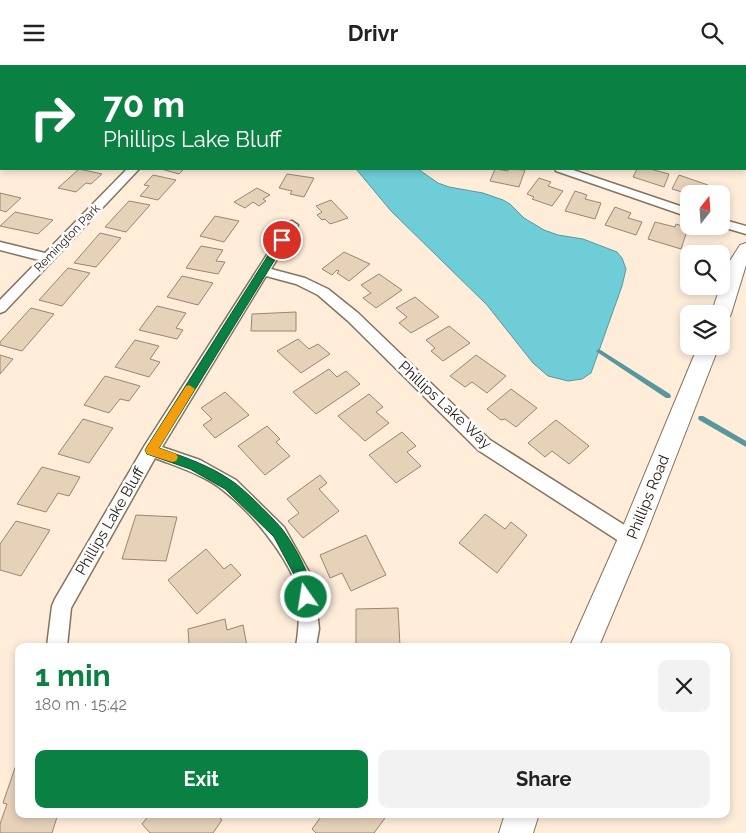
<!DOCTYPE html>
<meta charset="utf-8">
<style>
:root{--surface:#fff;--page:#f2f2f2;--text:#222;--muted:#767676;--accent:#0b8043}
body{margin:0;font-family:Raleway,sans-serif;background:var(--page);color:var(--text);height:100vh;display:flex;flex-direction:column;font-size:19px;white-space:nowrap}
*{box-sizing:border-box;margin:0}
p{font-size:16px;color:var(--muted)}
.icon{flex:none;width:28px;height:28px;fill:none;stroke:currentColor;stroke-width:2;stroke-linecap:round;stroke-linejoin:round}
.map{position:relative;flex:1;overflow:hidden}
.sheet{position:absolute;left:15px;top:578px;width:715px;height:175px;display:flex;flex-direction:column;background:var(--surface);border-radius:10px;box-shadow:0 2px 8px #0003}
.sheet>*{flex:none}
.guide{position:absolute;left:0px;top:0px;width:746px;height:105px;box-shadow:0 2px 8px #0003;background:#0b8043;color:#fff;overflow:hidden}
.needle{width:32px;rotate:17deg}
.buttons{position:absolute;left:680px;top:120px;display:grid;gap:10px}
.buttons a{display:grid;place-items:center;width:50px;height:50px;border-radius:10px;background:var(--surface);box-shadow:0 2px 8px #0003;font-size:25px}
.pin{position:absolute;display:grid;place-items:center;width:42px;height:42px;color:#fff;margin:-21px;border:2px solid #fff;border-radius:50%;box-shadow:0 1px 5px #0007}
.me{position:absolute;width:55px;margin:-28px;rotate:347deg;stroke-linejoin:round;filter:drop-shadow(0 0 4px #0008)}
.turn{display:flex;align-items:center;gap:18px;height:105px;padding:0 20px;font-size:22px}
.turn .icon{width:65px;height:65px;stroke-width:2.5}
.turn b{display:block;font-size:35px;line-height:42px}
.round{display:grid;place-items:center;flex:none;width:52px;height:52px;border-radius:10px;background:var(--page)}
.head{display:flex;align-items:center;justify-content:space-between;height:85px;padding:0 20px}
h1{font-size:30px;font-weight:700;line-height:38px;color:var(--accent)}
.action{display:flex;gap:10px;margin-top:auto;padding:10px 20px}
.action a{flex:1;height:58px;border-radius:10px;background:var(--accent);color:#fff;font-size:20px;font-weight:700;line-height:58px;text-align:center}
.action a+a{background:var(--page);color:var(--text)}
header{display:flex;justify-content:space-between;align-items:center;height:65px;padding:0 20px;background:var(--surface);font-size:22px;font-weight:700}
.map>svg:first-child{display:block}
.water{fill:#6fcdd8;stroke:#58979d}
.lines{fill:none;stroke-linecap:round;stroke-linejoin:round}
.stream{fill:#58979d;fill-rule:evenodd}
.building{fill:#e6d1b9;stroke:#998670}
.street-casing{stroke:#86735d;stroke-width:3}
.secondary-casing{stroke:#86735d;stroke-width:2}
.street{fill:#fff;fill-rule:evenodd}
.secondary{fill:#fff;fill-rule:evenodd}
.route{fill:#0b8043;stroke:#07532c}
.slow{fill:#f59e0b}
.labels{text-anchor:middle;stroke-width:5;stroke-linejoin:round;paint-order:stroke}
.far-street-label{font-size:12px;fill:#221a12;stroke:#fefefe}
.street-label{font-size:15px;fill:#221a12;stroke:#fefefe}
</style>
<header><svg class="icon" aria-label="menu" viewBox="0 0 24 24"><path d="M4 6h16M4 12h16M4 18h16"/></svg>Drivr<svg class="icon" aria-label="search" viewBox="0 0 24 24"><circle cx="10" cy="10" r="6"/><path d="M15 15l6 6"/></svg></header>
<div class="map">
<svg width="746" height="768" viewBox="0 0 746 768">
<rect width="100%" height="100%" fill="#ffedda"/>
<!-- water -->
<polygon class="water" points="356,104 418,104 438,118 449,122 483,128 503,135 510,139 524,153 544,165 558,170 583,174 617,187 622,193 626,204 622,221 591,308 582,314 568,316 548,311 533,298 487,240 391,146"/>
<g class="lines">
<!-- stream -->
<g class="stream">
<polygon points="312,0 316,0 317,1 313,1"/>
<polygon points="599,284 670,329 671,331 670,333 666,333 597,287 596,286"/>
<polygon points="699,351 703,351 746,376 746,382 699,355 698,353"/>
</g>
</g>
<!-- building -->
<g class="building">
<polygon points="79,104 102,109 91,119 86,118 76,127 58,123"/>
<polygon points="161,104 184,104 179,109"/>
<polygon points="495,104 508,106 509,104 525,105 519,122 490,116"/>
<polygon points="637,104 650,104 669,109 664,122 633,112"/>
<polygon points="287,109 314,113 304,132 290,129 292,126 279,123"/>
<polygon points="153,110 176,115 158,135 140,131 149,121 144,120"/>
<polygon points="679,110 708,120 704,129 689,129 672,124"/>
<polygon points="539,113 551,117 548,121 563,126 552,141 532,134 534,132 527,129"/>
<polygon points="257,123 270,130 263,134 266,136 259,141 253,137 245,143 234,137"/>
<polygon points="575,126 587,130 585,134 601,138 595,154 565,146"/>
<polygon points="0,128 21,133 6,147 0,145"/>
<polygon points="331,135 348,153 330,159 325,154 322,155 317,150 322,147 316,141"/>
<polygon points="129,136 150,140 126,167 105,162"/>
<polygon points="615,142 631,148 628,153 642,157 636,170 605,160"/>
<polygon points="15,147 53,155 38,169 0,161"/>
<polygon points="215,151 239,156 224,177 200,171"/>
<polygon points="655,157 675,162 676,159 688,163 681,184 648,174"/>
<polygon points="100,168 121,173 96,202 74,198"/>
<polygon points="201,181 223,185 216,196 225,197 218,209 186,203"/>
<polygon points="344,187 370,199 349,216 337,208 339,206 337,205 332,210 322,204"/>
<polygon points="68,203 90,208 62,241 39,235"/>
<polygon points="379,209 402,225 376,243 363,233 371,228 361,220"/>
<polygon points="182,211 213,218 198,240 167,232"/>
<polygon points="415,232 439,252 411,268 399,258 407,252 396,243"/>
<polygon points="157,241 186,248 176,263 183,265 177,274 139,265"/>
<polygon points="31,243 54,249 22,286 0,280 0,277"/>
<polygon points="296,247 296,266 251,266 252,249"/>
<polygon points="449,261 470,278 443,296 431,286 435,283 426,275"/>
<polygon points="298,274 309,284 318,279 330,289 301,308 277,286"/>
<polygon points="135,275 159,281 150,294 160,297 149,312 115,302"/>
<polygon points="0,290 13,294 0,309"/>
<polygon points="476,290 506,311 487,328 472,317 465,322 450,311"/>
<polygon points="329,304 337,312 346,306 360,319 316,349 293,327"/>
<polygon points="105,311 140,321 129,336 120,334 109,348 84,340"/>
<polygon points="511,324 537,343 516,362 505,354 501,355 487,344"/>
<polygon points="225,327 249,350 215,373 203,360 212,354 201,343"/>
<polygon points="369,329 383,342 376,347 389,358 365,376 338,351"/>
<polygon points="83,354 113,363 89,398 58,389"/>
<polygon points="556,355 589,381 569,399 552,386 545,392 528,378"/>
<polygon points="267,361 280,374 276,377 290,391 265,410 238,381"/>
<polygon points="402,367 416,381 407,387 421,401 396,418 369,390"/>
<polygon points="42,402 80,412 69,431 58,428 46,447 17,439"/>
<polygon points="320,410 327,418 319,424 339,446 303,473 288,456 299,448 287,434"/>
<polygon points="485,449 505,464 511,457 527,470 497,508 459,478"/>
<polygon points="136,450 177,452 166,496 122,494"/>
<polygon points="16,456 50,465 21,511 0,505 0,479"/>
<polygon points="366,470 386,510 351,526 342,508 330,513 320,490"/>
<polygon points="206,484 224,504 231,499 241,510 197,549 168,515"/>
<polygon points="398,543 400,581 356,581 356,544"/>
<polygon points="225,554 227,565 243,560 247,581 182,581 189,579 188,564"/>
<polygon points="16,700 19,700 19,749 58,749 52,768 0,768 0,759 7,739 3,738"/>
<polygon points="150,749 215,749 222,755 213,768 150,768 142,759"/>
<polygon points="323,749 388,749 374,768 316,768 312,764"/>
</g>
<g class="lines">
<!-- street casing -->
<g class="street-casing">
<g id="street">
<polygon points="127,104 139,104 5,246 0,248 0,235 39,195 0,185 0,177 45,188"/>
<polygon points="555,104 570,104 689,144 689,152 556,106"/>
<polygon points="721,154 746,161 746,169 719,161 721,161"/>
<path d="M292 156 298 160 271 204 305 213 328 224 358 248 490 375 637 468 640 474 637 480 631 482 625 480 478 385 348 256 318 230 296 219 266 211 162 382 200 395 236 415 284 462 314 516 319 564 316 581H296C299 566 301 530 295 516 282 485 251 447 224 426 205 410 178 402 155 393L71 543 67 581H47L52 541 55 534 145 380 288 157Z"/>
</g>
</g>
<!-- secondary casing -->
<g class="secondary-casing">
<g id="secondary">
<polygon points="746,178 746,200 731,249 728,254 721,256 721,249 711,249 728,199 740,180"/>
<polygon points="698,281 719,281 644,474 599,581 570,581 619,471"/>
<polygon points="505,749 539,749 533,768 499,768"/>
</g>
</g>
<!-- street -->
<use href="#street" class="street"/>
<!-- secondary -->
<use href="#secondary" class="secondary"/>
</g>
<!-- route -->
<path class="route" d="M282 172 287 175 159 383C184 392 209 400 232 416 244 424 273 453 282 464 293 478 318 520 311 537L306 539 301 537 298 517 274 472 225 424 190 404 147 389 145 385 279 173Z"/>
<!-- slow -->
<polygon class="slow" points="189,320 195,324 159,383 176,389 178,392 176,396 172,397 147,389 145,385 147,382 186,321"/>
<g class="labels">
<!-- far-street labels -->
<g class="far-street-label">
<text transform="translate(67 173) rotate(-46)" y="4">Remington Park</text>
</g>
<!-- street labels -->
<g class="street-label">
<text transform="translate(445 340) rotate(43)" y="5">Phillips Lake Way</text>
<text transform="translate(648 432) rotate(-68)" y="5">Phillips Road</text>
<text transform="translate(110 456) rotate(-60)" y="5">Phillips Lake Bluff</text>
</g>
</g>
</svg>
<div class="buttons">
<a><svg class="needle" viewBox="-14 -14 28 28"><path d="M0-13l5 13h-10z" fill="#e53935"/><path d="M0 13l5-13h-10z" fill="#767676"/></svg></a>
<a><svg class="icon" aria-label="search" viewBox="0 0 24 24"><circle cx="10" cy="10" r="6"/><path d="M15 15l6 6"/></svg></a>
<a><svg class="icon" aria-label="layers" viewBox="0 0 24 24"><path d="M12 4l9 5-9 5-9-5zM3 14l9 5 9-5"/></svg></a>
</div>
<div class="pin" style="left:282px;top:175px;background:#d93025"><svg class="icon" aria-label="arrive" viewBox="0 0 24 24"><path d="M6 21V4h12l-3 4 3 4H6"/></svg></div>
<svg class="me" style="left:306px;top:532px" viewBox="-20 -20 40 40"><circle r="17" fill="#0b8043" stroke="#fff" stroke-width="3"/><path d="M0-11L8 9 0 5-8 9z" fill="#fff"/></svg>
<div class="guide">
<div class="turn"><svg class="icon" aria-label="right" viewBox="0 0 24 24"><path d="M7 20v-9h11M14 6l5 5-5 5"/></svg><div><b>70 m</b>Phillips Lake Bluff</div></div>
</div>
<section class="sheet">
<div class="head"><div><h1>1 min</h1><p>180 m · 15:42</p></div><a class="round"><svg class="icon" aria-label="close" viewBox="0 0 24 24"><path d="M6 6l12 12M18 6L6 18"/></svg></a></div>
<div class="action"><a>Exit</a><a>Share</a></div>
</section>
</div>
